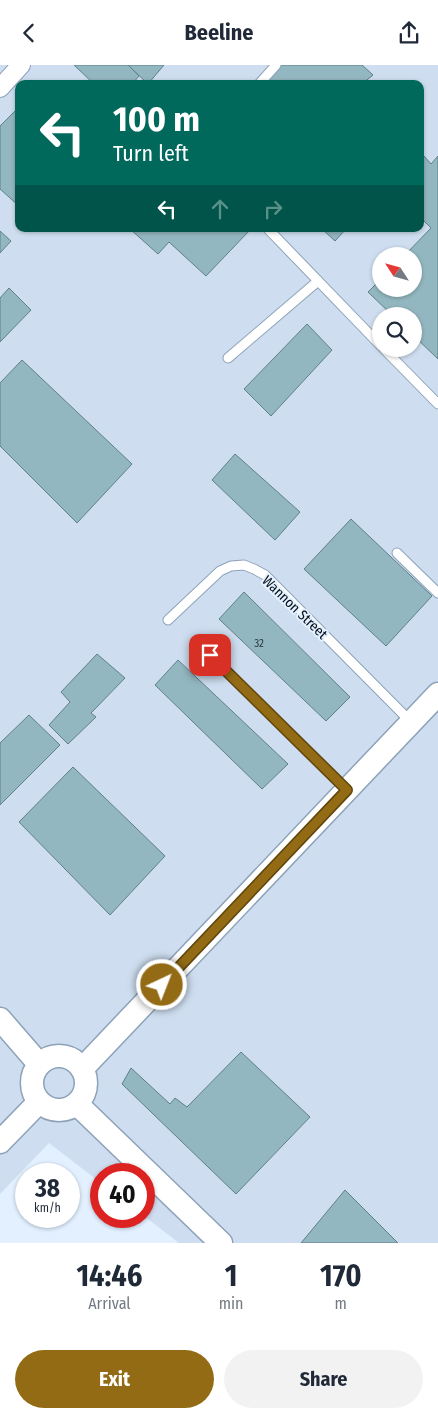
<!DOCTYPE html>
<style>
:root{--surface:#fff;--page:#f2f2f3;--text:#1f2937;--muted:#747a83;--accent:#936b14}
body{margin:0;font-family:"Fira Sans Condensed",sans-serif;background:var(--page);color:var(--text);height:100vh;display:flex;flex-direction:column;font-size:19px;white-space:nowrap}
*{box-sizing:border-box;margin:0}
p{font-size:16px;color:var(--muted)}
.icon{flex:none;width:28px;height:28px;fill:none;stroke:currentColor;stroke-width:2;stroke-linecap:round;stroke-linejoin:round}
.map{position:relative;height:1178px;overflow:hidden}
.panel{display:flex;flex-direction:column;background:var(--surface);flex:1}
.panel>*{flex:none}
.guide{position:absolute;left:15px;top:15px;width:409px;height:152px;border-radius:10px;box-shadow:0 1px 4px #0004;background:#00695c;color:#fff;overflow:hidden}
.needle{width:32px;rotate:306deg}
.buttons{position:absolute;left:372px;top:182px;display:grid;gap:10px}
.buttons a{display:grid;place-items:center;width:50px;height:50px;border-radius:50%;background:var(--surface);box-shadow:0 1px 4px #0004;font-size:25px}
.speed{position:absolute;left:15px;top:1098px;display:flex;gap:10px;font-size:25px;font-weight:700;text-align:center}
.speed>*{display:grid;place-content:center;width:65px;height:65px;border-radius:50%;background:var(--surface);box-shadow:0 1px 4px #0004;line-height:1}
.speed small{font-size:12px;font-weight:400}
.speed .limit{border:8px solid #d22;background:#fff;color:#111}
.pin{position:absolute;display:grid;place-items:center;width:42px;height:42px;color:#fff;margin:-21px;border-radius:10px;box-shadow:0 2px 8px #0006}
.me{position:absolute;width:55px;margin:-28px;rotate:43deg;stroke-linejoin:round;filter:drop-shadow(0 0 4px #0008)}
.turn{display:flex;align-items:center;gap:18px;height:105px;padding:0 15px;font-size:22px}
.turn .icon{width:65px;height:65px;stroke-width:2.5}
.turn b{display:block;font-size:35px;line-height:42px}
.lanes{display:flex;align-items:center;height:48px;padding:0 15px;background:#0003;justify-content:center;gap:25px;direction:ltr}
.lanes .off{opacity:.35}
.eta{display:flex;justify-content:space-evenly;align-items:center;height:85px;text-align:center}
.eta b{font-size:30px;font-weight:700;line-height:35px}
.cta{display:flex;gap:10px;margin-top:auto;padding:10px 15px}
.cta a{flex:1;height:58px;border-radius:30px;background:var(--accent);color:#fff;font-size:20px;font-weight:700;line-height:58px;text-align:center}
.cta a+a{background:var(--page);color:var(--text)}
header{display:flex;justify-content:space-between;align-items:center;height:65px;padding:0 15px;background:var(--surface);font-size:22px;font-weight:700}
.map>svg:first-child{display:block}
.built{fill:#cedef0;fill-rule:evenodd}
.building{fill:#93b7c0;stroke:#5e8089}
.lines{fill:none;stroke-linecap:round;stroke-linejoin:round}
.service-casing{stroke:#8da2b9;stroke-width:11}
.minor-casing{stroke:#8da2b9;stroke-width:20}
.tertiary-casing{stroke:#8da2b9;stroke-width:25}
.service{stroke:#fff;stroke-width:9}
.minor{stroke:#fff;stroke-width:18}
.tertiary{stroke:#fff;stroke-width:22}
.route-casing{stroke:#60460d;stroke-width:12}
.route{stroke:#936b14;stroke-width:9}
.labels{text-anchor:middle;stroke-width:4;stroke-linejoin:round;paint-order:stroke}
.number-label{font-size:11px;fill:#2a3840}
.street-label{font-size:14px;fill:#070e16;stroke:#e2f0ff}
</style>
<header><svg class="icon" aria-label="back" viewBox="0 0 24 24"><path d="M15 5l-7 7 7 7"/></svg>Beeline<svg class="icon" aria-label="share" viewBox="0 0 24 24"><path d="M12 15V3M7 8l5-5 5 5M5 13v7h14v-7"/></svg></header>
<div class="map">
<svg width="438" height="1178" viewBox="0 0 438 1178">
<rect width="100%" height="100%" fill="#e2f0ff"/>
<!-- built -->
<path class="built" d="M0 0H438V1178H179L144 1151V1109H101V1118L49 1078 0 1129ZM19 19H420V164H19ZM381 191H414V224H381ZM381 251H414V284H381Z"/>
<!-- building -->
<g class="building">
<polygon points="74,0 128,0 139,11 132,19 94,19"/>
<polygon points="128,0 164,0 148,19"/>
<polygon points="281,0 362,0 373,10 362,19 264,19"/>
<polygon points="19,42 19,141 0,124 0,61"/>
<polygon points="424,91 431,99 438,91 438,294 414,271 414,251 393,251 368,227 381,214 381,224 414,224 414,191 404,191 431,163 420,152 420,96"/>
<polygon points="130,164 251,164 206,211 169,177 158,189"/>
<polygon points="322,164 346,164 335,176"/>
<polygon points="0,166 11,176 0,188"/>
<polygon points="9,223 31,245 0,277 0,233"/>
<polygon points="307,259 332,285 271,351 244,324"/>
<polygon points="22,295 132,399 77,458 0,381 0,318"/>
<polygon points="235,389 300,447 275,475 212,415"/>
<polygon points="351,454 432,531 386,581 304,504"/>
<polygon points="244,527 350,632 326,656 219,554"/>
<polygon points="97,589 125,613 91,648 96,652 68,679 49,660 70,637 61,627"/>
<polygon points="178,595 288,699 262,724 155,620"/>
<polygon points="29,650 60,680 0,740 0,678"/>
<polygon points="73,702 165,791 110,850 19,757"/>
<polygon points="241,987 310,1052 236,1129 122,1019 131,1003 170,1039 175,1033 187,1042"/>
<polygon points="345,1125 398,1178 301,1178"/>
</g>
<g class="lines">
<!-- service casing -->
<g class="service-casing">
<g id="service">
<polyline points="259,19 276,0"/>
<polyline points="268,164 381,281"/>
<polyline points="384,284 438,339"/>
<polyline points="228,293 318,216"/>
<polyline points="397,488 438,528"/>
<polyline points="168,555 220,506 231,501 244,500 254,504 265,510 411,657"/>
<polyline points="210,590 347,725"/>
</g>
</g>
<!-- minor casing -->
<g class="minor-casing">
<polyline id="minor" points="0,23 21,0"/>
</g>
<!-- tertiary casing -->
<g class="tertiary-casing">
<g id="tertiary">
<polyline points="0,954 39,999"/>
<circle cx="59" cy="1018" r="27"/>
<polyline points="82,1004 438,629"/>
<polyline points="77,1039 221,1178"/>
<polyline points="0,1077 39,1037"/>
</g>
</g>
<!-- service -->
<use href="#service" class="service"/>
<!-- minor -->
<use href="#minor" class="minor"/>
<!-- tertiary -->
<use href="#tertiary" class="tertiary"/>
</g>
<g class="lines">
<!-- route casing -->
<g class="route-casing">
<polyline id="route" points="162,920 347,725 210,590"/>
</g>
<!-- route -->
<use href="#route" class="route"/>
</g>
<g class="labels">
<!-- number labels -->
<g class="number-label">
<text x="259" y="582">32</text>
</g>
<!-- street labels -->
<g class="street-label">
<text transform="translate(295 542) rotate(44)" y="5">Wannon Street</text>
</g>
</g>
</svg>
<div class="buttons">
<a><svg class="needle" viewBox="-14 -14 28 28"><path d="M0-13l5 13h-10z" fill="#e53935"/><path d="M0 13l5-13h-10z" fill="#747a83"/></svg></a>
<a><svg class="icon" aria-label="search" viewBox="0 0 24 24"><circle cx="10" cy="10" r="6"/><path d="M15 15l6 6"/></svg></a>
</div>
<div class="speed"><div>38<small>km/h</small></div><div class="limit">40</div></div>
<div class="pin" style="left:210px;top:590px;background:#d93025"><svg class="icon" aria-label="arrive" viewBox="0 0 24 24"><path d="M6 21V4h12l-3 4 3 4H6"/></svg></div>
<svg class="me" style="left:162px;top:920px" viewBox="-20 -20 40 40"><circle r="17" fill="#936b14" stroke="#fff" stroke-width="3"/><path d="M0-11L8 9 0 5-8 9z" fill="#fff"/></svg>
<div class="guide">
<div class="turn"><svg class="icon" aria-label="left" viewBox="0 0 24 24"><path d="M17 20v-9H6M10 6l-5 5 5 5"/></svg><div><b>100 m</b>Turn left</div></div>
<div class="lanes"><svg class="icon" aria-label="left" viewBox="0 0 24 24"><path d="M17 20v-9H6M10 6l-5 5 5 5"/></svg><svg class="icon off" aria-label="ahead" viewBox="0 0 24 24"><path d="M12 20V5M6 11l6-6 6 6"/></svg><svg class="icon off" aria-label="right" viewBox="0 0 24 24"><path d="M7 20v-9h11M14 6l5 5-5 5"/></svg></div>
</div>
</div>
<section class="panel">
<div class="eta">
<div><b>14:46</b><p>Arrival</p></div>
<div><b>1</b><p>min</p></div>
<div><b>170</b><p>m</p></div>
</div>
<div class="cta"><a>Exit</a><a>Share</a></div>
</section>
